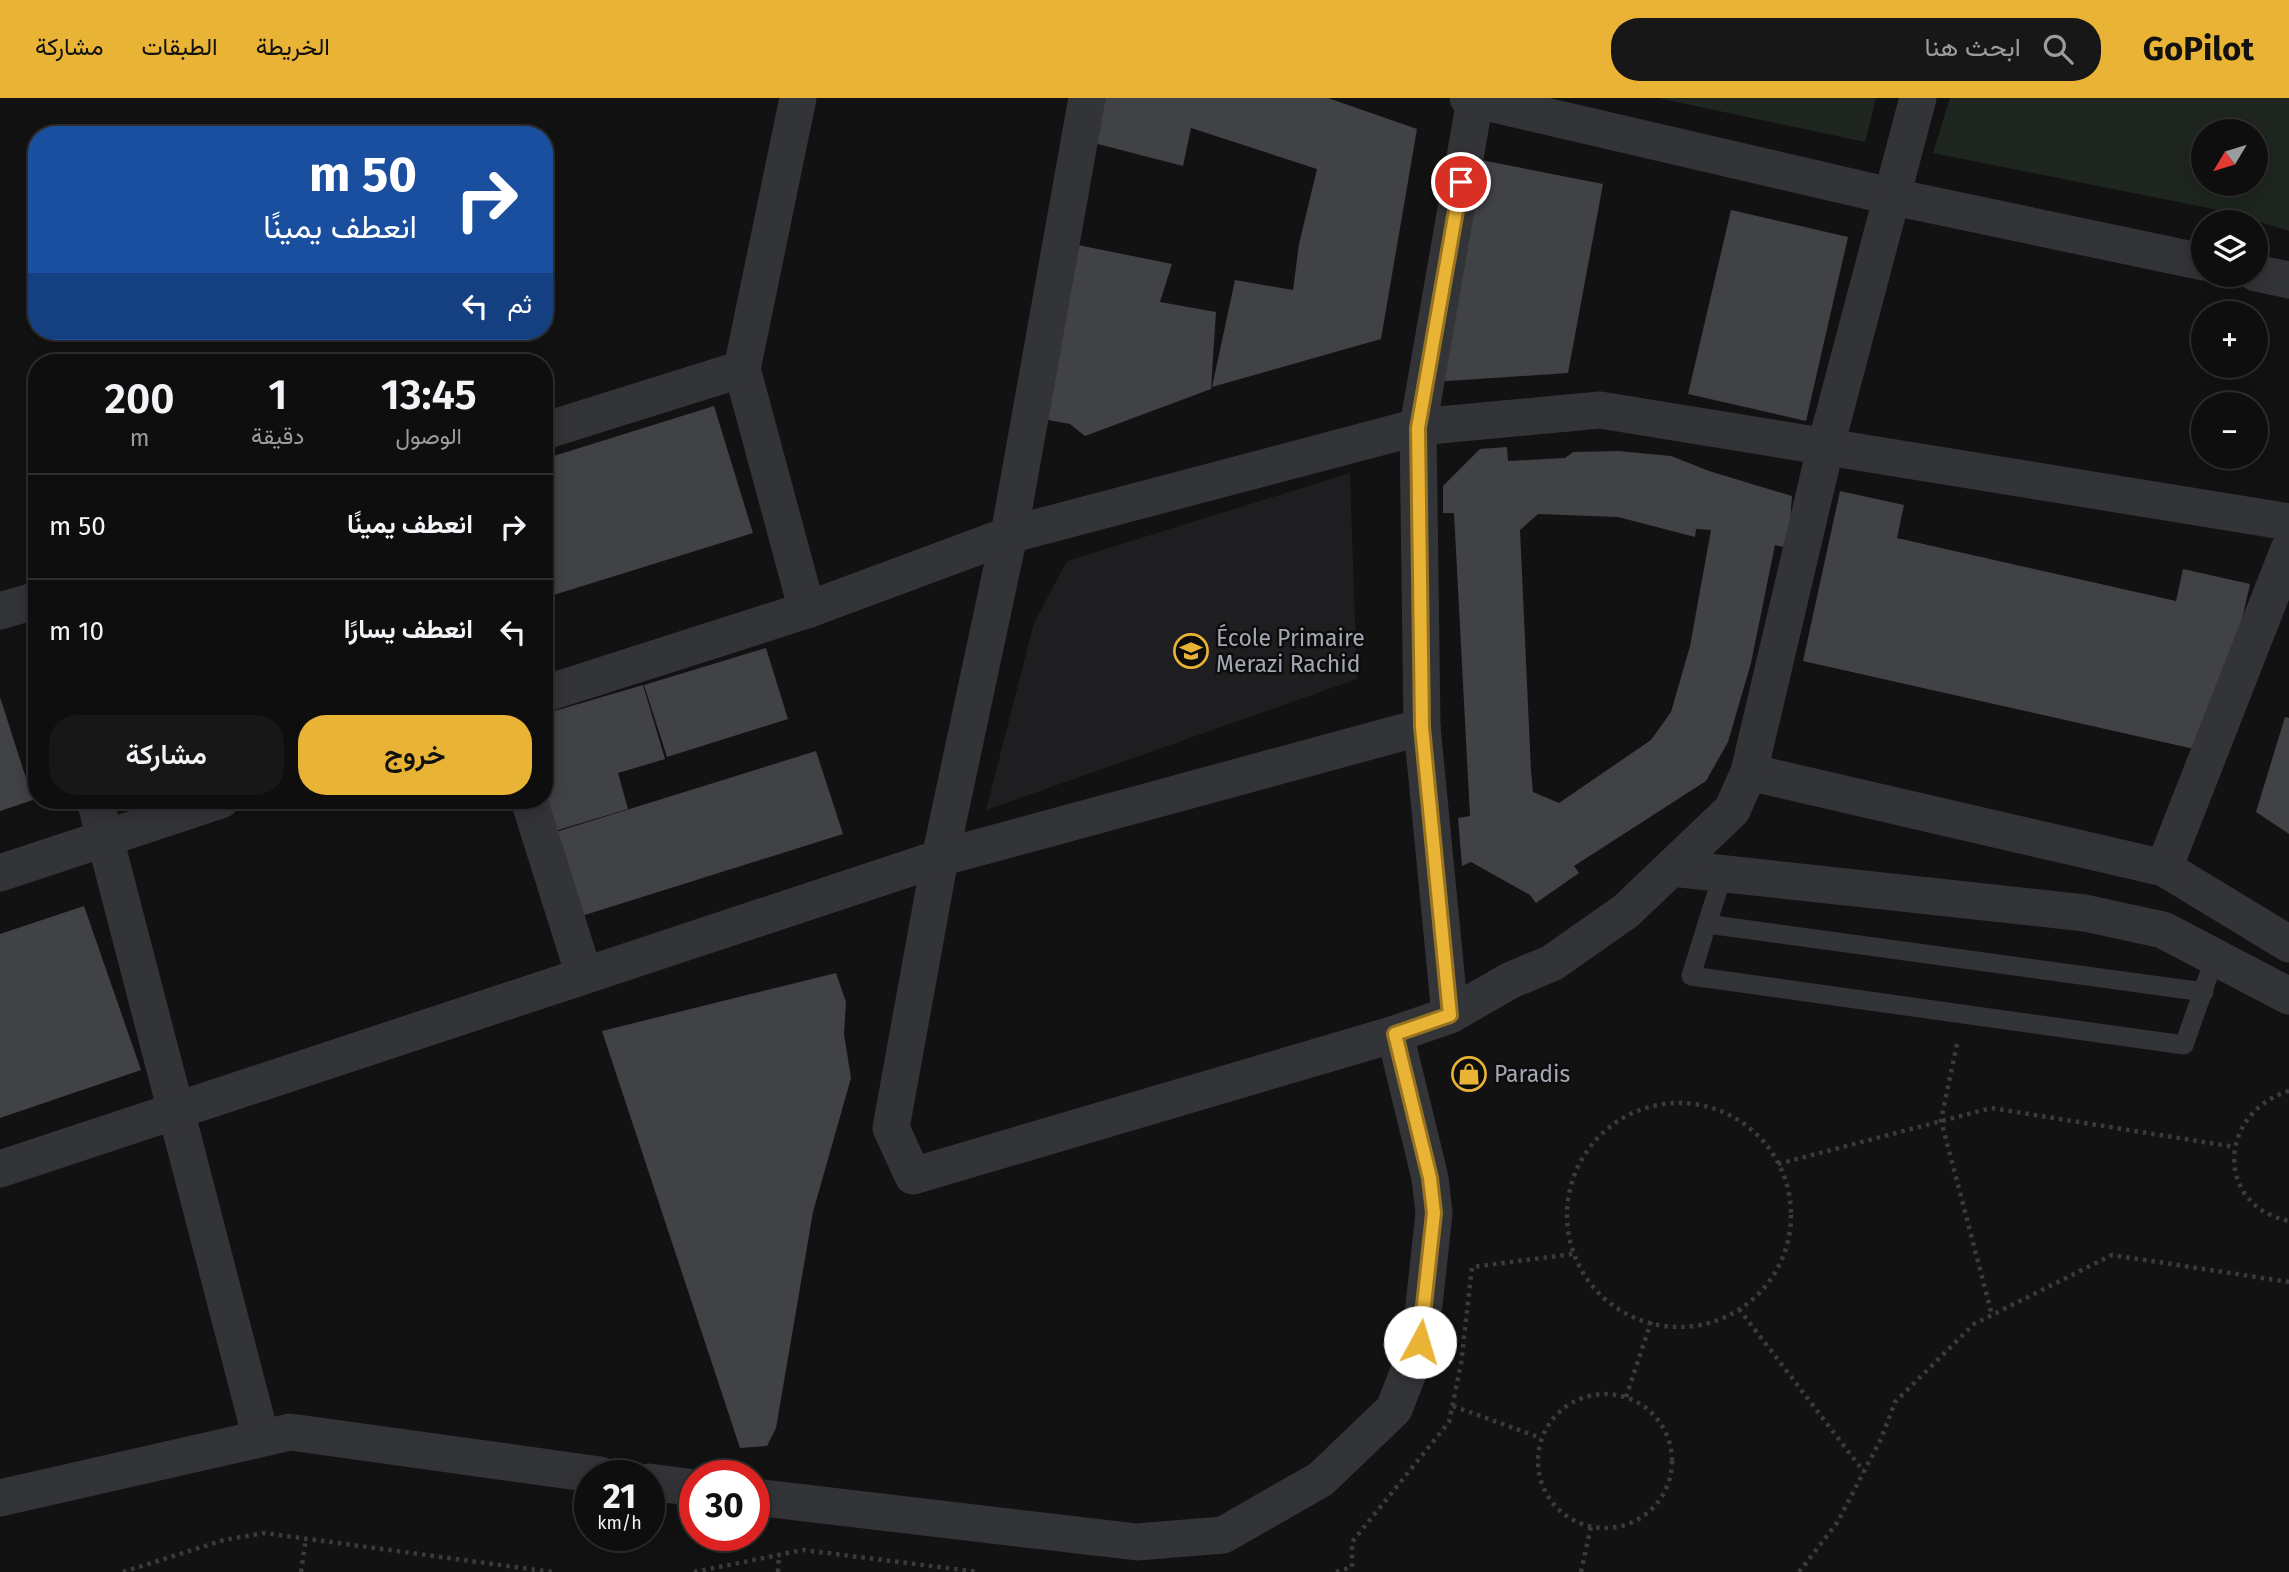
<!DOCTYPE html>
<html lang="ar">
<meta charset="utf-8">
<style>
:root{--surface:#0e0e0e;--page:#171717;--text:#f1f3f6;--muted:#9b9c9e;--line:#2e2e2e;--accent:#e9b335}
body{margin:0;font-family:"Fira Sans",Vazirmatn,sans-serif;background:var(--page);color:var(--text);direction:rtl;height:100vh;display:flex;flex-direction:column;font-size:26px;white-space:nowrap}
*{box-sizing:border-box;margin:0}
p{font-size:23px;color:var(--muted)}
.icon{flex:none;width:38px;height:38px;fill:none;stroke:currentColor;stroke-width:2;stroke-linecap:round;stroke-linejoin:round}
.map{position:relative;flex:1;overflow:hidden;direction:ltr}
.sheet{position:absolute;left:28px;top:256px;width:525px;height:455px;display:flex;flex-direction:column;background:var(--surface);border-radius:28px;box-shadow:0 4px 18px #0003,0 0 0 2px var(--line);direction:rtl}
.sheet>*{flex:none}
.top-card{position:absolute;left:28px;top:28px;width:525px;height:214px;border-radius:28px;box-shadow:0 4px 18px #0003,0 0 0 2px var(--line);direction:rtl;background:#1a4fa0;color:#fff;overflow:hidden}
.needle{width:46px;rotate:232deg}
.controls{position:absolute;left:2191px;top:21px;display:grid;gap:14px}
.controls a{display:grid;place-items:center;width:77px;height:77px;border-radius:50%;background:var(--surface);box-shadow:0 4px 18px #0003,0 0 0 2px var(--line);font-size:35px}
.speed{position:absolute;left:574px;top:1362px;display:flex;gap:14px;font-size:35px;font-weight:700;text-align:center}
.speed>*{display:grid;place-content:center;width:91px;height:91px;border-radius:50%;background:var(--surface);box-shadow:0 4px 18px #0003,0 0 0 2px var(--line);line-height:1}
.speed small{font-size:18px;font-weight:400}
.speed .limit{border:10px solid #d22;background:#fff;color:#111}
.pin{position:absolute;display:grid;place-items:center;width:60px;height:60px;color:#fff;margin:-30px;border:4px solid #fff;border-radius:50%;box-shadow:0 2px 7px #0007}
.me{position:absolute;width:77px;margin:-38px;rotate:6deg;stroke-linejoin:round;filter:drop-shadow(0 0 5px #0008)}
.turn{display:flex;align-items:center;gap:24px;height:147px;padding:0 21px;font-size:32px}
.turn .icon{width:91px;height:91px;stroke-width:2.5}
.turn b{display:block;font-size:49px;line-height:60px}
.then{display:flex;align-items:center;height:66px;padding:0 21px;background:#0003;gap:14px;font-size:26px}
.eta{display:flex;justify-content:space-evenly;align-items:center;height:119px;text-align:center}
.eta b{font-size:42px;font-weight:600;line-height:49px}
.primary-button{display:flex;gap:14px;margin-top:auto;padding:14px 21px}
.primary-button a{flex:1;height:80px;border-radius:28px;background:var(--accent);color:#111;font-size:28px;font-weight:600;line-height:80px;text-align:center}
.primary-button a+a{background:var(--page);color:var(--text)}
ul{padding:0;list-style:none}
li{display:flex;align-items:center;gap:21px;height:105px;padding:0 21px;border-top:2px solid var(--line)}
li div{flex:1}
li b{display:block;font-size:26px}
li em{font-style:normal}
header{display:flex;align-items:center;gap:42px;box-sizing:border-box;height:98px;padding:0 35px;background:var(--accent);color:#111}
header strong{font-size:33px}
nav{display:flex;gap:38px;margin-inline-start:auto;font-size:24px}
.search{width:490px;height:63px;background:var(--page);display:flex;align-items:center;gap:18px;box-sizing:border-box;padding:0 24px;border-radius:28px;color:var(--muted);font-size:26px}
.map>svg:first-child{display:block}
.built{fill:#1e1e20}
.green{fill:#1e261f;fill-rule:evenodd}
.building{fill:#414246;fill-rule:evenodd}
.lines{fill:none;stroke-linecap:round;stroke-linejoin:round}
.path{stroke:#393b3f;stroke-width:4.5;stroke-dasharray:3.5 5;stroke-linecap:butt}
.lane{stroke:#333438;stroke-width:19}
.street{stroke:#333438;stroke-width:37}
.route-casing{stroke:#977422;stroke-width:18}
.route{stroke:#e9b335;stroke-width:12}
.labels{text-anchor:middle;stroke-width:5;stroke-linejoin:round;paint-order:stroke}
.poi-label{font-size:23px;fill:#a4a8b3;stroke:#0d0d0e;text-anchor:start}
</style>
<header>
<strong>GoPilot</strong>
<div class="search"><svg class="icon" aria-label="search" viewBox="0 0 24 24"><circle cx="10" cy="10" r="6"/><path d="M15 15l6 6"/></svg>ابحث هنا</div>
<nav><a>الخريطة</a><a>الطبقات</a><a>مشاركة</a></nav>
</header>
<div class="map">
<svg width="2289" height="1474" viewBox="0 0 2289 1474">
<rect width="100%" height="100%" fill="#121213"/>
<!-- built -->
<polygon class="built" points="1350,375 1357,581 986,712 1034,525 1067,463"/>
<!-- green -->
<g class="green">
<polygon points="1658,0 1876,0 1865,44"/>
<path d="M1950 0H2289V133L2228 114 1933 55ZM2203 33H2256V86H2203Z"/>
</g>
<!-- building -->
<g class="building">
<polygon points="1099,0 1328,0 1417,31 1381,241 1212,289 1235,182 1293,192 1299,146 1317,71 1191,30 1183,68 1090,44"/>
<polygon points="1471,60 1603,86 1568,275 1433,284"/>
<polygon points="1731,112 1848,139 1806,323 1688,296"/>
<polygon points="1078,147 1172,166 1160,204 1216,214 1211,291 1085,338 1070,326 1037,320"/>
<polygon points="714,308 753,435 544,500 544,361"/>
<path d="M1507 349 1508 363 1565 360 1573 354 1618 353 1671 358 1709 373 1792 398 1788 450 1775 447 1751 565 1728 644 1706 683 1574 768 1579 775 1536 805 1530 797 1471 764 1462 768 1458 720 1470 718 1454 415H1443V388L1480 351ZM1538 416 1618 419 1695 439 1696 431 1711 432 1690 548 1671 614 1651 642 1559 705 1533 694 1531 673 1520 432Z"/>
<polygon points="1840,393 1904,407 1897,440 2176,503 2183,471 2250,486 2212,655 1803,563"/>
<polygon points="766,550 788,621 667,659 644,587"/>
<polygon points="643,587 665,661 618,675 628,711 545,736 544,616"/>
<polygon points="0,599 33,702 0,713"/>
<polygon points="2285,619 2289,620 2289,736 2256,714"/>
<polygon points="816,653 843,736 572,821 546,737"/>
<polygon points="84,808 141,972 0,1020 0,836"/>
<polygon points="836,875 846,904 844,936 851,980 813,1114 776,1330 767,1348 740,1350 602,933"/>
</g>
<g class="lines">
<!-- path -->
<g class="path">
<polyline points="1957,946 1941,1022 1992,1217"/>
<path d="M2289 993C2217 1015 2215 1108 2289 1123"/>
<circle cx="1679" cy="1117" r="112"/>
<polyline points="1778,1066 1991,1010 2235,1049"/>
<polyline points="1739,1211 1864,1374"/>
<circle cx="1605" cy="1363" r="67"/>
<polyline points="1626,1299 1651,1224"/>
<polyline points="1453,1308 1541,1340"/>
<polyline points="123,1474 224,1442 264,1435 552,1474"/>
<polyline points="301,1474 306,1440"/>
<polyline points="694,1474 803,1452 979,1474"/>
<polyline points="778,1474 779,1457"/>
<polyline points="1336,1474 1352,1469 1352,1444 1449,1324 1461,1266 1472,1169 1573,1156"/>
<polyline points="1581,1474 1591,1428"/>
<polyline points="1799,1474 1837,1425 1881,1341 1895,1304 1974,1226 2112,1157 2289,1184"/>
</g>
<!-- lane -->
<g class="lane">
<polyline points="1723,776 1707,826 2204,894"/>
<polyline points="1707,826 1691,878 2184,947 2215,859"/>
</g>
<!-- street -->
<g class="street">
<polyline points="1087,0 1009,437 940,760 891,1030 913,1078 1395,936 1450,917 1422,629 1418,329 1475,2"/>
<polyline points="1468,0 1894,99 2203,164"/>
<polyline points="2256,175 2289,182"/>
<polyline points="742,271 807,512"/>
<polyline points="544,333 742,271 798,0"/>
<polyline points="2289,451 2164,770 2289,846"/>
<polyline points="0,513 37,502"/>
<polyline points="544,596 807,512 1009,437 1418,329 1600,312 2289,424"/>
<polyline points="1749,674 2164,770"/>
<polyline points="95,702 261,1340"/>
<polyline points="529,702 584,877"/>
<polyline points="1672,770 2085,815 2163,832 2289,898"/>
<polyline points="0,775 221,702"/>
<polyline points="1450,917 1511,882 1552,865 1626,813 1732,712 1749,674 1826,347 1918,0"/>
<polyline points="0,1071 940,760 1422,629"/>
<polyline points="649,1384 695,1390"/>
<polyline points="754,1399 1137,1444 1223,1437 1321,1381 1394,1311 1420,1244 1434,1115 1430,1080 1395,936"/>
<polyline points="0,1400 290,1334 600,1377"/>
</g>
</g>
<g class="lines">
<!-- route casing -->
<g class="route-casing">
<polyline id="route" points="1420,1244 1434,1115 1430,1080 1395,936 1450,917 1422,629 1418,330 1461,84"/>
</g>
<!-- route -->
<use href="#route" class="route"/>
</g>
<!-- icons -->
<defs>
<g id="school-ring" transform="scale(1.75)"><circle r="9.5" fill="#0d0d0e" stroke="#e9b335" stroke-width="1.5"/><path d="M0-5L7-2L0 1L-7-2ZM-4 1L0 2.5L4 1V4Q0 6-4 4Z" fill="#e9b335"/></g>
<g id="shop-ring" transform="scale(1.75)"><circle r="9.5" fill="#0d0d0e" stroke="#e9b335" stroke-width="1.5"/><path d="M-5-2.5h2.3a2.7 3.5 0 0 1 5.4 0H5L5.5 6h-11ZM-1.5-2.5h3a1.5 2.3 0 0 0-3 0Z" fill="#e9b335"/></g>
</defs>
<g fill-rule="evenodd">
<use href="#school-ring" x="1191" y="553"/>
<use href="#shop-ring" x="1469" y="976"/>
</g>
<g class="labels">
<!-- poi labels -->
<g class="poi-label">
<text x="1216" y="548">École Primaire<tspan x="1216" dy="26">Merazi Rachid</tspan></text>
<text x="1494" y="984">Paradis</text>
</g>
</g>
</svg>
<div class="controls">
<a><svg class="needle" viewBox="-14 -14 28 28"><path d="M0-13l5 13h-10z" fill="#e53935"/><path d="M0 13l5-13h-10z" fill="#9b9c9e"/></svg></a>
<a><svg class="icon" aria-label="layers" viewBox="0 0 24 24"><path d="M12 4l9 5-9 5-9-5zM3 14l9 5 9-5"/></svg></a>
<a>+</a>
<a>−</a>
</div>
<div class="speed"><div>21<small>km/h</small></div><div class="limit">30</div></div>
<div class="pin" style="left:1461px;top:84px;background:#d93025"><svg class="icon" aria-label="arrive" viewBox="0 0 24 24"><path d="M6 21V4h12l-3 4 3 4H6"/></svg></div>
<svg class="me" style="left:1420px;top:1244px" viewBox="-20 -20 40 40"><circle r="19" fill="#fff"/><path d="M0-13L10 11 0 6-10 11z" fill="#e9b335"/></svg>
<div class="top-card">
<div class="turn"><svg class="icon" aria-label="right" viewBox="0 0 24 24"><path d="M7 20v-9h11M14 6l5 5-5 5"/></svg><div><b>50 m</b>انعطف يمينًا</div></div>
<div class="then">ثم<svg class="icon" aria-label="left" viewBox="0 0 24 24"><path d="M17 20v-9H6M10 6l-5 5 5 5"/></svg></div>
</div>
<section class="sheet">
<div class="eta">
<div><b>13:45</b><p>الوصول</p></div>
<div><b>1</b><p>دقيقة</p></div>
<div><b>200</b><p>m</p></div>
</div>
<ul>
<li><svg class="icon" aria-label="right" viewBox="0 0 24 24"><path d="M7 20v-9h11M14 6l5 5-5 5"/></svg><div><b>انعطف يمينًا</b></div><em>50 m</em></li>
<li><svg class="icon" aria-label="left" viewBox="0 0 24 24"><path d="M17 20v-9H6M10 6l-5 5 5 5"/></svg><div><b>انعطف يسارًا</b></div><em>10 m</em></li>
</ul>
<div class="primary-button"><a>خروج</a><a>مشاركة</a></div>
</section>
</div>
